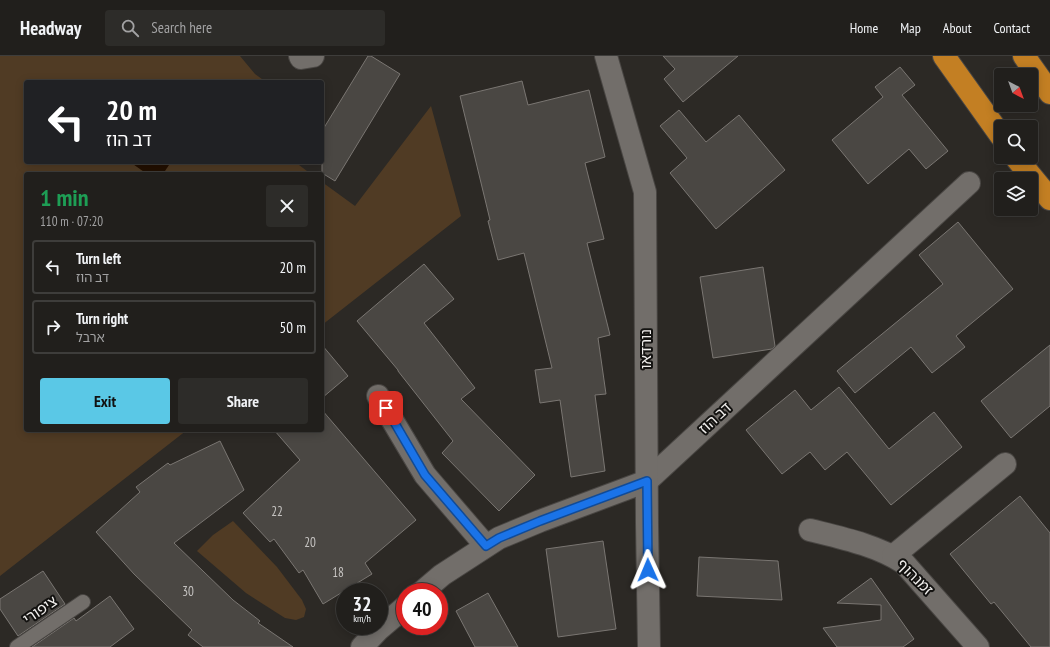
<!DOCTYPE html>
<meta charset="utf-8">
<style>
:root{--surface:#211f1c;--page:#2d2c29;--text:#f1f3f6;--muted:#a2a2a3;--line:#3e3d3b;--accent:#5ac8e6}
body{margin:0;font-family:"PT Sans Narrow","Noto Sans Hebrew",sans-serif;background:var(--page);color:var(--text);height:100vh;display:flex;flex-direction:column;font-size:15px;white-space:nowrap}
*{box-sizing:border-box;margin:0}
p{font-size:13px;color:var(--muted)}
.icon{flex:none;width:22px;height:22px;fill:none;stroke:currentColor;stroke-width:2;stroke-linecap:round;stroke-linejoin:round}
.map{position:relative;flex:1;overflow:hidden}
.drawer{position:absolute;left:24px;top:116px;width:300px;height:260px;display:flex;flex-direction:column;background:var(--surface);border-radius:4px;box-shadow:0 2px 10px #0003,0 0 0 1px var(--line)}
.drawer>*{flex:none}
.hud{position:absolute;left:24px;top:24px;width:300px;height:84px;border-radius:4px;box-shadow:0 2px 10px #0003,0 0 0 1px var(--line);background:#202124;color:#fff;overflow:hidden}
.needle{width:26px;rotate:139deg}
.fabs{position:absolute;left:994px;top:12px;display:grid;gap:8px}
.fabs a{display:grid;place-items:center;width:44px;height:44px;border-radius:4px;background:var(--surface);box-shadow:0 2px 10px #0003,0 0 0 1px var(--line);font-size:20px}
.speed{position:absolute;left:336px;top:527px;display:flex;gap:8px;font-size:20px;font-weight:700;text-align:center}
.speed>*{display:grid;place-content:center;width:52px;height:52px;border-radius:50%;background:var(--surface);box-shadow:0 2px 10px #0003,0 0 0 1px var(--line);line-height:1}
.speed small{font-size:10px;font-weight:400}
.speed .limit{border:6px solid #d22;background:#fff;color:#111}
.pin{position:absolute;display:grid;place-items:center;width:34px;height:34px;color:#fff;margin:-17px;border-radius:8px;box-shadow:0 2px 6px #0006}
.me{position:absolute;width:44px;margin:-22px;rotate:359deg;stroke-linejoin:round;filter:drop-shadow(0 0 3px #0008)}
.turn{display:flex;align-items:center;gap:14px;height:84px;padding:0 16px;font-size:18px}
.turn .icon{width:52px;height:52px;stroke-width:2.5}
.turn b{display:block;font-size:28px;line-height:34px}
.round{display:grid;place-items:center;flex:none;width:42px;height:42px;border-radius:4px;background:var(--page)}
.overview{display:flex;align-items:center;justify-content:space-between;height:68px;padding:0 16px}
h1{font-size:24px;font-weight:700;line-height:30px;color:#1e9e55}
.primary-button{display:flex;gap:8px;margin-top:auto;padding:8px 16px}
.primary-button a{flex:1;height:46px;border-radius:4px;background:var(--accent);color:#111;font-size:16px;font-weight:700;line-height:46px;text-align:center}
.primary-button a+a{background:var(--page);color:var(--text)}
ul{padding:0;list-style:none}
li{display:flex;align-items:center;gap:12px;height:54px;margin:0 8px 6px;padding:0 8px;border:2px solid var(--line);border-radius:4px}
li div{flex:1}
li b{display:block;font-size:15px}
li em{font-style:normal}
header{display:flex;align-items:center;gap:24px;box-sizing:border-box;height:56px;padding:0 20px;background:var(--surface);border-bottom:1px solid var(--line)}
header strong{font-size:19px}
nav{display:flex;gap:22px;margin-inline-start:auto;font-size:14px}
.search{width:280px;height:36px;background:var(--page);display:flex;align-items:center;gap:10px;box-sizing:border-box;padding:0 14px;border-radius:4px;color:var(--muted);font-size:15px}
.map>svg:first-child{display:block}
.green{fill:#503b24}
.water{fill:#231000}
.building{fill:#4a4743;stroke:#7a7672}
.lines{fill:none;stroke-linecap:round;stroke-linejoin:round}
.service-casing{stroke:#494643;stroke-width:16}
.minor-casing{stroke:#494643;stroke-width:24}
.tertiary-casing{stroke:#494643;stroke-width:24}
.motorway-casing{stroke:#494643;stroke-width:24}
.service{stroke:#726e6a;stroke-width:14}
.minor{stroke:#726e6a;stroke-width:22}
.tertiary{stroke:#726e6a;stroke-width:22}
.motorway{stroke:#c37f23;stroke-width:22}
.route-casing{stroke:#114b97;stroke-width:10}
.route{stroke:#1a73e8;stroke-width:7}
.labels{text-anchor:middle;stroke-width:4;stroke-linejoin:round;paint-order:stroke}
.number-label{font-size:13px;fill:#c6c4c2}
.street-label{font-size:15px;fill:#f0eeec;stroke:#131210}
</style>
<header>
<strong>Headway</strong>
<div class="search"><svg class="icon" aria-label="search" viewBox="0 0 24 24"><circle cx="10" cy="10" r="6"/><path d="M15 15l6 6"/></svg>Search here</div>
<nav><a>Home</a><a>Map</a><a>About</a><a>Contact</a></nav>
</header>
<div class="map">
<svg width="1050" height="591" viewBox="0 0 1050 591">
<rect width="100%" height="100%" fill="#2c2925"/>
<!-- green -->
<g class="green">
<polygon points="0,0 240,0 255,18 266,26 26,26 26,106 295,106 311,118 26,118 26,374 187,374 0,520"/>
<polygon points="431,50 461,160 322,269 322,126 355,150"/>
<polygon points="233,465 277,511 302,544 306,553 304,561 296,564 285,562 246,537 197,495 213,479"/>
</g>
<!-- water -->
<polygon class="water" points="130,106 171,106 163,118 147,118"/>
<!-- building -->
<g class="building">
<polygon points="368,0 371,0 400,18 335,125 322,117 322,75"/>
<polygon points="663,0 738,0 683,46 664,23 675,13"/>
<polygon points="900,11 915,29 902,39 948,95 926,113 909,93 868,128 832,84 883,41 875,31"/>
<polygon points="522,25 528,49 589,34 605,101 585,107 604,183 587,187 610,279 598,282 606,338 595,339 605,415 571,421 560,344 540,347 535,314 552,312 524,197 498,204 488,165 490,164 460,40"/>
<polygon points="679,54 706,86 739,59 785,114 716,173 670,117 687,102 660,70"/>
<polygon points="958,166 1013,233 956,280 965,291 932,317 911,291 855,337 837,315 943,228 919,199"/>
<polygon points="424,208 454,243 424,267 475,332 461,343 535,419 499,455 442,397 453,385 398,315 398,314 357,265"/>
<polygon points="763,211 775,290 772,293 713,302 700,221"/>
<polygon points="322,289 348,320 322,342"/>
<polygon points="1050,289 1050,350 1011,382 981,345"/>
<polygon points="839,331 889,393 934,356 962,391 891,449 847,396 825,414 810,396 782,418 746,374 795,334 811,354"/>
<polygon points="322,354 416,464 365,507 372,518 323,548 303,514 299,517 274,483 270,486 243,457 300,404 274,374 322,374"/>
<polygon points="220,385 244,434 174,487 233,544 260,565 258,567 293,591 203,591 188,579 192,574 134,518 96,476 140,436 136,431 168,407 170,409"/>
<polygon points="1020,440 1050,477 1050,591 1031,591 994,546 991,548 950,498"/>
<polygon points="603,485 616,573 558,581 546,493"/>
<polygon points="699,501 778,505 782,544 697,540"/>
<polygon points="43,515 65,548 18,580 0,553 0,543"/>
<polygon points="871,522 914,583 903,591 837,591 823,572 881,564 881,549 837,547"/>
<polygon points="488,537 518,591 475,591 456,555"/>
<polygon points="110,540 134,573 110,591 32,591 74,562 76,565"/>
</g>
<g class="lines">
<!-- service casing -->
<g class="service-casing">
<polyline id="service" points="17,591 83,546"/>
</g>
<!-- minor casing -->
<g class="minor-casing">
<g id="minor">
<polyline points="300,0 301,2 313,0"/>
<polyline points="378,340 425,419 486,490"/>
<path d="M810 474C842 482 876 489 904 507L978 591"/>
<polyline points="893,500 1005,408"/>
<polyline points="422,536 442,519 499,482 540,465 647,425 969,127"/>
<polyline points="362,591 379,573 405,551"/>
</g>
</g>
<!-- tertiary casing -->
<g class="tertiary-casing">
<polyline id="tertiary" points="606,0 645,136 647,468 649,591"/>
</g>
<!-- motorway casing -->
<g class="motorway-casing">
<g id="motorway">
<polyline points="944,0 1001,80"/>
<polyline points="1024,0 1050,37"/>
<polyline points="1017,103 1050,143"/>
</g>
</g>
<!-- service -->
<use href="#service" class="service"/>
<!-- minor -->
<use href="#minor" class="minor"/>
<!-- tertiary -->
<use href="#tertiary" class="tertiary"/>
<!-- motorway -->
<use href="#motorway" class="motorway"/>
</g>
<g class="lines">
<!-- route casing -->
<g class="route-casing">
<polyline id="route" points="386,352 425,419 486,490 499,482 540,465 647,425 648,514"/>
</g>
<!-- route -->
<use href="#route" class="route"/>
</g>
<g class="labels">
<!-- number labels -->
<g class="number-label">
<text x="277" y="460">22</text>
<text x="310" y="491">20</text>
<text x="338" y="521">18</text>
<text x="188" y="540">30</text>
</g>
<!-- street labels -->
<g class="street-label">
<text transform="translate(646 293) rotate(-90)" y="5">נורדאו</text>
<text transform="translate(715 362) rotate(-43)" y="5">דב הוז</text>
<text transform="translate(915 521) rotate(45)" y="5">זמנהוף</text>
<text transform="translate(40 554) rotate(-34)" y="5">ציפורי</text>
</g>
</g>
</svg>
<div class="fabs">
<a><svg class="needle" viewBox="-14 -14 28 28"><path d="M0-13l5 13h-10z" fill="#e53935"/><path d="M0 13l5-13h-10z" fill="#a2a2a3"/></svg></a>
<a><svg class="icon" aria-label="search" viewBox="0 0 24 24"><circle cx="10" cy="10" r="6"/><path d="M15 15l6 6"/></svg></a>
<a><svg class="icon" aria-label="layers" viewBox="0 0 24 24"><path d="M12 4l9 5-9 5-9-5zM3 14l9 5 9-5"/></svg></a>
</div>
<div class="speed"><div>32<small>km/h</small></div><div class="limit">40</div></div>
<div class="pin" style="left:386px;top:352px;background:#d93025"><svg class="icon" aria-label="arrive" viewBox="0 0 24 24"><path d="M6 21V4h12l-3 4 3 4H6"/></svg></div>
<svg class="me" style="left:648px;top:514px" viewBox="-20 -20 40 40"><path d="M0-17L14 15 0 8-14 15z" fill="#1a73e8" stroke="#fff" stroke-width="4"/></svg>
<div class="hud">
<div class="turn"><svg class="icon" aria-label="left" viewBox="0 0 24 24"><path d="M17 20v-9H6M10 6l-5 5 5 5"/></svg><div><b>20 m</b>דב הוז</div></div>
</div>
<section class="drawer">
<div class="overview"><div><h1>1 min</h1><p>110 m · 07:20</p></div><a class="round"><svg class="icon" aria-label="close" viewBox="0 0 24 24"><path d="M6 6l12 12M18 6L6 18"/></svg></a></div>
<ul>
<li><svg class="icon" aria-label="left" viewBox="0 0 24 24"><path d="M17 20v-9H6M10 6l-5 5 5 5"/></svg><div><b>Turn left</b><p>דב הוז</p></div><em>20 m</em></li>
<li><svg class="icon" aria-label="right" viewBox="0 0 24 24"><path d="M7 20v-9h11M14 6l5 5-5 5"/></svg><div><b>Turn right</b><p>ארבל</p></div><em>50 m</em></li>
</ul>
<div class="primary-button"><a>Exit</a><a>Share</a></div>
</section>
</div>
